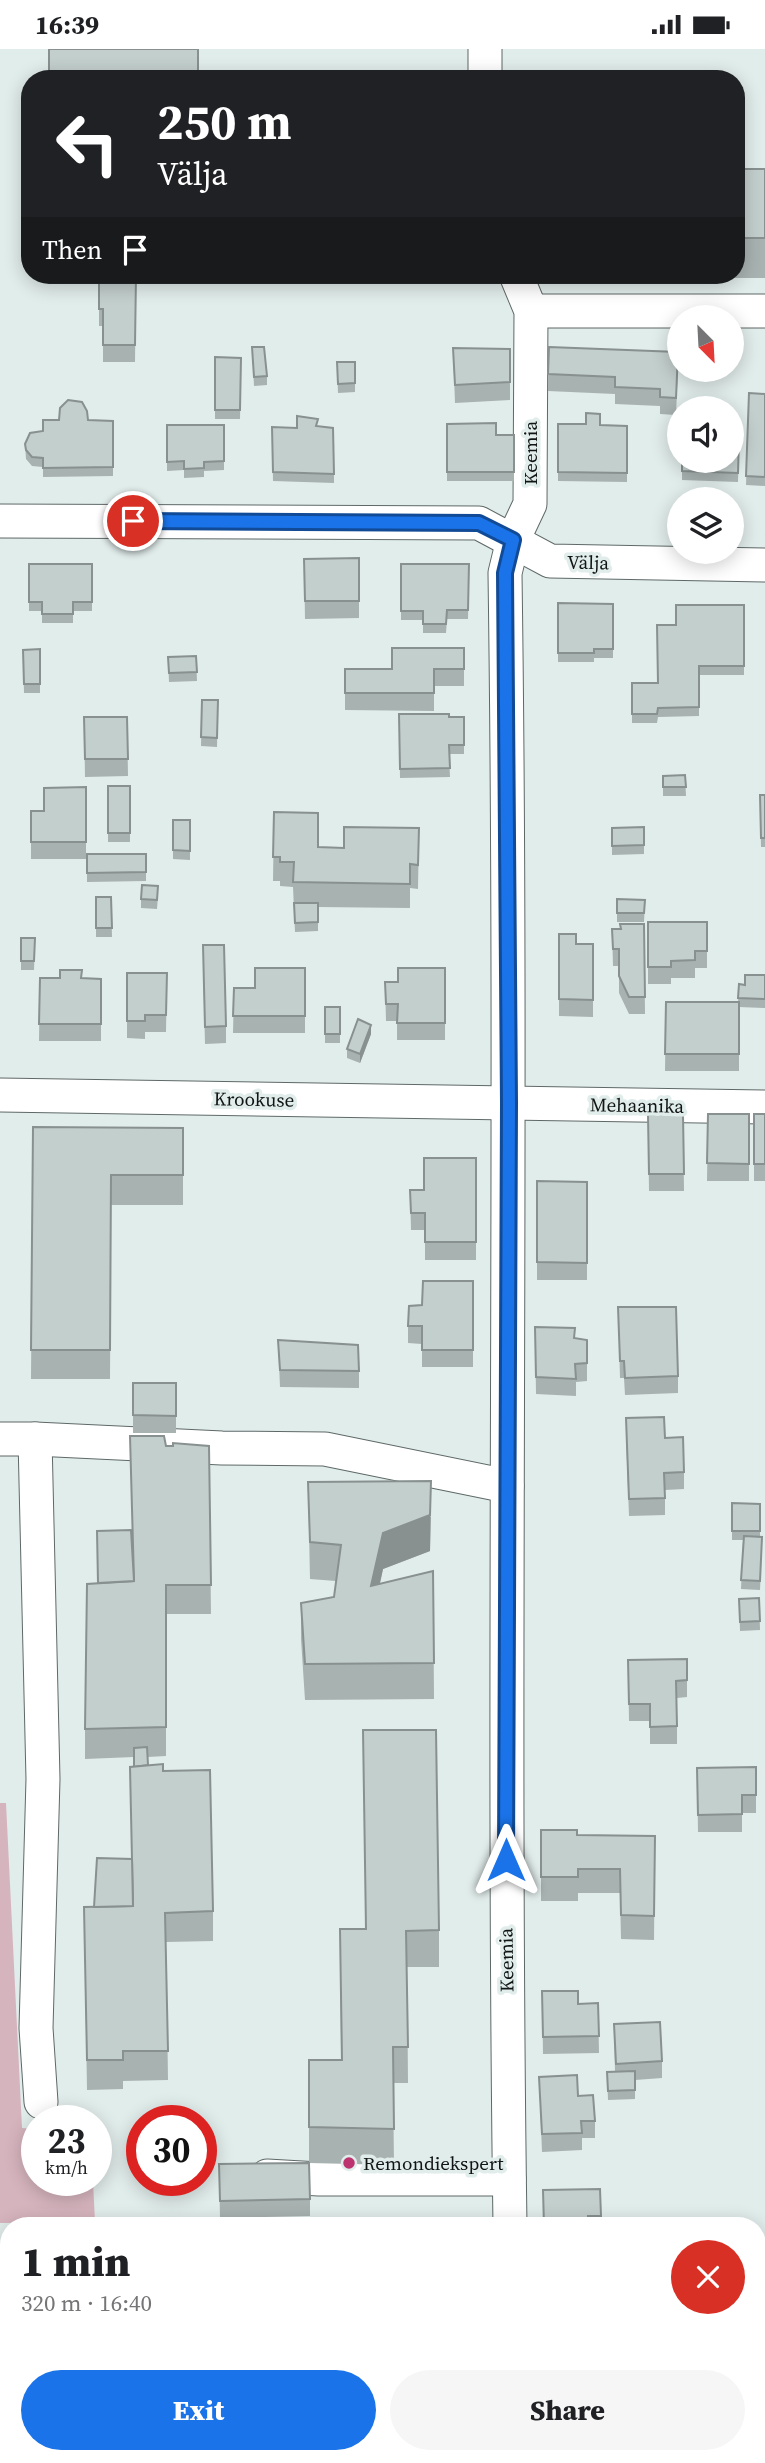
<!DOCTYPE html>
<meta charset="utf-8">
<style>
:root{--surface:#fff;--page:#f6f6f6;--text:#202124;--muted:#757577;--accent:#1a73e8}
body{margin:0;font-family:"Source Serif 4",serif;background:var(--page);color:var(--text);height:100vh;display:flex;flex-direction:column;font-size:26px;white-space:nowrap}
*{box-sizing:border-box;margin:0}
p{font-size:23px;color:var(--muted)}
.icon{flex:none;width:38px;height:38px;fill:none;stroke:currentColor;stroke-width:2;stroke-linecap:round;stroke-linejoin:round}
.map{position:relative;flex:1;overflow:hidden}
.panel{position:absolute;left:0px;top:2168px;width:766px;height:247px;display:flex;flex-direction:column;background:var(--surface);border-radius:28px 28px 0 0;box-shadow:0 4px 18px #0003}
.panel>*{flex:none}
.hud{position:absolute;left:21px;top:21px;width:724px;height:214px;border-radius:28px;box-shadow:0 4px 18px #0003;background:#202124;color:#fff;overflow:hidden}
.needle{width:46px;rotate:156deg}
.controls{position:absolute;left:667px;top:256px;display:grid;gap:14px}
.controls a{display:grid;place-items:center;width:77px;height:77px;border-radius:50%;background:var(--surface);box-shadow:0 4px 18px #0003;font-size:35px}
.speed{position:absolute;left:21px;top:2056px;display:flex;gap:14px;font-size:35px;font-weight:700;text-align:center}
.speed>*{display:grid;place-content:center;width:91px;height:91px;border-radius:50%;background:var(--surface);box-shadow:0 4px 18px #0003;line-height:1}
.speed small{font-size:18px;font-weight:400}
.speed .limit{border:10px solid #d22;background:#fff;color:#111}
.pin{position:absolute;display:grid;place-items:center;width:60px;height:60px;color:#fff;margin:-30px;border:4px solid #fff;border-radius:50%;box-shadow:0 2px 7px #0007}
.me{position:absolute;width:77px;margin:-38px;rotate:0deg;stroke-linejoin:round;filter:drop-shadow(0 0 5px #0008)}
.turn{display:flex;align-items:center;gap:24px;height:147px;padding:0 21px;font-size:32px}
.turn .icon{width:91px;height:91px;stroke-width:2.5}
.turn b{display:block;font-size:49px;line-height:60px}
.then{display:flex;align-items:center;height:66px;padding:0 21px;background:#0003;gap:14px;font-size:26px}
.round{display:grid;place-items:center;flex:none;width:74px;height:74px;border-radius:37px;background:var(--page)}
.headline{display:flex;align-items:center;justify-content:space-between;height:119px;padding:0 21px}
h1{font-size:42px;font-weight:800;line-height:52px}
.primary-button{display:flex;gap:14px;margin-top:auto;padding:14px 21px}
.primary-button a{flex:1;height:80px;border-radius:42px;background:var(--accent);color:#fff;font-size:28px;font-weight:800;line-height:80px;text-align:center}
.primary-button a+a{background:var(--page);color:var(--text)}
.status{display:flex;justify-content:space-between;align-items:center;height:49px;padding:0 35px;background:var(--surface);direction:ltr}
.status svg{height:19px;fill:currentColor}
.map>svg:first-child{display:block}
.green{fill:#d6b4be}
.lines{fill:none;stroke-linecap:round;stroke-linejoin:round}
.minor-casing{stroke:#5e6967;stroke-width:35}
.minor{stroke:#fff;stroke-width:33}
.wall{fill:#a8b2b0}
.shaded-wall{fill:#889190}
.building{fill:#c3cfcd;stroke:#889190;stroke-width:2}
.route-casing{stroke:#114b97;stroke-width:18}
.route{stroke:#1a73e8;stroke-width:12}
.poi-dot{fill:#bc336f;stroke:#e1edeb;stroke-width:2.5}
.labels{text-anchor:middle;stroke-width:7;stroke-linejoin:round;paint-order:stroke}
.street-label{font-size:19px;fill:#101413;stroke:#e1edeb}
.poi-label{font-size:19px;fill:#101413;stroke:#e1edeb;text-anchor:start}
</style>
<div class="status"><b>16:39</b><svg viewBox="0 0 49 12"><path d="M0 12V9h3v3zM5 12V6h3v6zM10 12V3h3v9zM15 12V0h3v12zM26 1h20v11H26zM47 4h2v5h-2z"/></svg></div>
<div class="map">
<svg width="765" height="2414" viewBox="0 0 765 2414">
<rect width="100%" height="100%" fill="#e1edeb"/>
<!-- green -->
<polygon class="green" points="0,1754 6,1754 22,2079 33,2080 37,2132 93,2132 95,2173 0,2174"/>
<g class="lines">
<!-- minor casing -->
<g class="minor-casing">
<g id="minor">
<polyline points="485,30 485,0"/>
<polyline points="531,262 765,262"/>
<polyline points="0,472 479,474 550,512 765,516"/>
<polyline points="0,1046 765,1058"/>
<polyline points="0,1390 35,1390 43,1730 36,1979 41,2053"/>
<polyline points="35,1390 222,1399 325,1400 507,1437"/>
<polyline points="267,2127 319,2130 509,2130"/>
<path d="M510 2177C502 1626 513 1075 505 524L513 491 530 455 531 262 516 226"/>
<polyline points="513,2406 513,2414"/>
</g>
</g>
<!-- minor -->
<use href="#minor" class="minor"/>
</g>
<!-- wall -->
<g class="wall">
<polygon points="737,120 765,120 765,229 545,229 545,226 737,226"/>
<polygon points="99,226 136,226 135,313 103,313 103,277 99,277"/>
<polygon points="252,298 267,327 267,336 254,337"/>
<polygon points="453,299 510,300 510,351 455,354"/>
<polygon points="215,308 241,309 240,370 215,370"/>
<polygon points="337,313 355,313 355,343 338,344"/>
<polygon points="678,320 676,366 660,365 660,357 615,355 615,345 548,342 548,325"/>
<polygon points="749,344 765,345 765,437 746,436"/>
<polygon points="88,371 113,372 113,427 43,428 43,418 32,417 26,410 25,395"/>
<polygon points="447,375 496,386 514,386 514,432 447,432"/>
<polygon points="558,375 627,377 627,433 558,432"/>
<polygon points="167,376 224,376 224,421 204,422 204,428 184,429 184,421 167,422"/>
<polygon points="272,378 297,379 318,378 334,425 334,434 273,432"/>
<polygon points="739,389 738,433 682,431 682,411"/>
<polygon points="359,509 359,569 305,570 304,510"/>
<polygon points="29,515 92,515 92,562 73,562 73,574 42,574 42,562 29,562"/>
<polygon points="401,515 469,515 468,570 447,570 446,584 423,584 423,571 401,571"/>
<polygon points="558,554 613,555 613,609 594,609 594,613 558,613"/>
<polygon points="744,556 744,626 699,626 699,667 658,668 657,674 632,674 632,634 657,634 676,576"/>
<polygon points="464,599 464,637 434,637 434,662 345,661 345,620 392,620"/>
<polygon points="40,600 40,644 24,644 23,601"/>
<polygon points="196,607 197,632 169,633 168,608"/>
<polygon points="202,651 218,651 217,698 201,697"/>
<polygon points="399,665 464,668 464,705 449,705 450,728 400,729"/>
<polygon points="84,668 127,668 128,727 85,728"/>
<polygon points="685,726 686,747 663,747 663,727"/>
<rect x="108" y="737" width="22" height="56"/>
<polygon points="86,738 86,810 31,810 31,762 44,762"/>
<polygon points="760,746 765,746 765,798 761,798"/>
<polygon points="274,763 318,798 344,799 419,779 418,840 410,839 410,859 318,858 318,882 295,883 293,838 280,837 280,832 273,832"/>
<polygon points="173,771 190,771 190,811 173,810"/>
<polygon points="644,778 644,805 612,806 612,779"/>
<polygon points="87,805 146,805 146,832 87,833"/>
<polygon points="158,846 157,860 141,859 141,850"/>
<polygon points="96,848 111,848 112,888 96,888"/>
<polygon points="617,850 645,851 644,873 617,873"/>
<polygon points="648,873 707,873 707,919 695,919 695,929 671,929 671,935 648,935"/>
<polygon points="644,875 645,965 629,965 619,944 619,917 613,917 612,880 620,880"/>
<polygon points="559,885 576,895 593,895 593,968 559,967"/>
<polygon points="21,889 35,889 34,921 21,921"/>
<polygon points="203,914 226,977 226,994 205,995"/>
<polygon points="305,919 305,984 233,984 234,939 255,939"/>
<polygon points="445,919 445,991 397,991 397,972 386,972 385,933 398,933"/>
<polygon points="127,924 167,924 166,983 145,983 145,990 127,989"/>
<polygon points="765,926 765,959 739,958 739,1022 665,1022 666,953 738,953 739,935 745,936"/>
<polygon points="40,929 101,930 101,992 39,992"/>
<rect x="325" y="958" width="15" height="36"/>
<polygon points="371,985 360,1014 347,1009 347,1000"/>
<polygon points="708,1065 749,1065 749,1132 707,1132"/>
<rect x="754" y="1065" width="11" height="67"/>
<polygon points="648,1066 683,1066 684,1142 649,1142"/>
<polygon points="33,1078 183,1079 183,1156 111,1156 110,1330 31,1330"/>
<polygon points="476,1109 476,1211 425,1211 425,1181 411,1181 410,1141 424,1141"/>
<polygon points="537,1132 587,1133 587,1231 537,1231"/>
<polygon points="473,1232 473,1318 422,1318 422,1295 408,1294 408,1277 422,1256"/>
<polygon points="618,1258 678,1327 678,1344 625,1346 624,1329 620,1329"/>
<polygon points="535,1278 575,1289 587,1314 587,1332 576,1333 576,1347 536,1345"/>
<polygon points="278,1291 359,1322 359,1339 280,1338"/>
<rect x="133" y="1334" width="43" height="50"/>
<polygon points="626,1386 665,1389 684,1423 684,1440 665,1441 665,1466 629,1467"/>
<polygon points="130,1387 166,1397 209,1397 211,1565 166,1565 166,1707 147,1708 148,1716 163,1722 213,1862 213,1892 166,1893 168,2031 123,2032 123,2040 87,2041 84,1858 94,1858 132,1810 130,1718 134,1718 134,1708 85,1710 85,1680 133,1514"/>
<polygon points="308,1433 431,1468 430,1502 383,1520 380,1535 433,1522 434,1650 305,1651 301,1590 301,1554 334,1548 336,1532 310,1530"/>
<polygon points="732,1454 760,1455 760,1488 762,1497 760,1541 741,1540 743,1491 732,1491"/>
<polygon points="759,1549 760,1581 740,1582 739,1550"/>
<polygon points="687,1610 687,1648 677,1649 677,1695 650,1695 650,1672 629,1672 628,1611"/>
<polygon points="756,1718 756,1764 742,1764 742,1783 698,1783 697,1719"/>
<polygon points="541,1781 577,1786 655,1787 654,1891 621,1890 620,1844 578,1844 578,1852 541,1852"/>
<polygon points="340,1880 439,1881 439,1918 407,1918 408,2034 393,2034 394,2116 309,2114 309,2011 341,2011"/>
<polygon points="542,1942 578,1955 598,1954 599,2004 543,2005"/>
<polygon points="614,1975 662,2012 662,2029 635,2031 635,2050 608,2051 607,2023 615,2023"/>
<polygon points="539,2028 578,2047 595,2072 595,2089 582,2089 582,2101 542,2103"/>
<polygon points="219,2115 310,2150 310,2167 220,2169"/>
<polygon points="600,2140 601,2177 544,2177"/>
<polygon points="758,2214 763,2232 760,2265 758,2265"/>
<polygon points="758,2347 763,2347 764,2414 710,2414 709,2406 758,2406"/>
<polygon points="11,2406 222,2406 222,2414 12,2414"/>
<rect x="288" y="2406" width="160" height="8"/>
</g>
<!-- shaded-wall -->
<g class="shaded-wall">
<polygon points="371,976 371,985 360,1014 360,1005"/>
<polygon points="431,1432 430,1502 383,1520 371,1573 371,1537 383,1484"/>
<polygon points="763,2215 763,2232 760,2265 760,2248"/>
</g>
<!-- building -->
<g class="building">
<rect x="49" y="0" width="149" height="30"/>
<rect x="737" y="120" width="28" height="69"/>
<polygon points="99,226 136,226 135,296 103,296 103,260 99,260"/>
<polygon points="252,298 264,298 267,327 254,328"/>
<polygon points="549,298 678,303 676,349 660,348 660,340 615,338 615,328 548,325"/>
<polygon points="453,299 510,300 510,333 455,336"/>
<polygon points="215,308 241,309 240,361 215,361"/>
<polygon points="337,313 355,313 355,334 338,335"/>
<polygon points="749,344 765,345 765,428 746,427"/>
<polygon points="68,351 82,353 87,362 88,371 113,372 113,418 43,419 43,409 32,408 26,401 25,395 30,384 43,382 43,371 59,371 60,359"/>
<polygon points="586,364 600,365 600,376 627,377 627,424 558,423 558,375 586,375"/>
<polygon points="297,367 318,370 316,377 333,379 334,425 273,423 272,378 297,379"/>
<polygon points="496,374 496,386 514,386 514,423 447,423 447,375"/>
<polygon points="167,376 224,376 224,412 204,413 204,419 184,420 184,412 167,413"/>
<polygon points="732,389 739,389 738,424 682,422 682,411 732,411"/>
<polygon points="359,509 359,552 305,552 304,510"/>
<polygon points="29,515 92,515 92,553 73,553 73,565 42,565 42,553 29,553"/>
<polygon points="401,515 469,515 468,561 447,561 446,575 423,575 423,562 401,562"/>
<polygon points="558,554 613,555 613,600 594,600 594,604 558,604"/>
<polygon points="676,556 744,556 744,617 699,617 699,658 658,659 657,665 632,665 632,634 658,634 657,576 676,576"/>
<polygon points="392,599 464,599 464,620 434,620 434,644 345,644 345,620 392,620"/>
<polygon points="40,600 40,635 24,635 23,601"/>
<polygon points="196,607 197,623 169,624 168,608"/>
<polygon points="202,651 218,651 217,689 201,688"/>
<polygon points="399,665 449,665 449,668 464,668 464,696 449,696 450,719 400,720"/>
<polygon points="84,668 127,668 128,710 85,710"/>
<polygon points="685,726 686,738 663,738 663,727"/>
<rect x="108" y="737" width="22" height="47"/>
<polygon points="86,738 86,793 31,793 31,762 44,762 44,739"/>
<polygon points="760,746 765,746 765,789 761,789"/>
<polygon points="274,763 318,764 318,798 344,799 344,778 419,779 418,816 410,815 410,835 293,833 294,813 280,813 280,808 273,808"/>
<polygon points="173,771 190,771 190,802 173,801"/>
<polygon points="644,778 644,796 612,797 612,779"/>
<polygon points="87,805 146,805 146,823 87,824"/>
<polygon points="142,836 158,837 157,851 141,850"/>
<polygon points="96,848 111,848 112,879 96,879"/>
<polygon points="617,850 645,851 644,864 617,864"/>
<polygon points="294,854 318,854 318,873 295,874"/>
<polygon points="648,873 707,873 707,902 695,902 695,911 671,912 671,918 648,918"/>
<polygon points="620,875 644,875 645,948 629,948 619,927 619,900 613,900 612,880 621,880"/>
<polygon points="559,885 576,885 576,895 593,895 593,951 559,950"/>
<polygon points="21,889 35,889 34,912 21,912"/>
<polygon points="203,896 224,896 226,977 205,978"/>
<polygon points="255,919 305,919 305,967 233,967 234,939 255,939"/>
<polygon points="398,919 445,919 445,974 397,974 398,955 386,955 385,933 398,933"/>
<polygon points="60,921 82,921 81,929 101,930 101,975 39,975 40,929 60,929"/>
<polygon points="127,924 167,924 166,966 145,966 145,972 127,972"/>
<polygon points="745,926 765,926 765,950 738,949 739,935 745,936"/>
<polygon points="666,953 739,953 739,1005 665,1005"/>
<rect x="325" y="958" width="15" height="27"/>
<polygon points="358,970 371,976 360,1005 347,1000"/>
<polygon points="708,1065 749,1065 749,1115 707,1114"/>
<rect x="754" y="1065" width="11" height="50"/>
<polygon points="648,1066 683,1066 684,1125 649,1125"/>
<polygon points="33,1078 183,1079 183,1126 111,1126 110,1301 31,1301"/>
<polygon points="424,1109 476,1109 476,1193 425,1193 425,1164 411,1164 410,1141 424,1141"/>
<polygon points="537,1132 587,1133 587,1214 537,1213"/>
<polygon points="423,1232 473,1232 473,1301 422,1301 422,1277 408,1277 409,1257 422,1256"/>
<polygon points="618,1258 676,1258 678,1327 625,1329 624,1312 620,1312"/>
<polygon points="535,1278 575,1279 574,1289 587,1291 587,1314 575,1315 576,1330 536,1328"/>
<polygon points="278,1291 358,1296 359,1322 280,1321"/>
<polygon points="133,1334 176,1334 176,1367 133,1366"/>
<polygon points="664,1368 665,1389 683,1388 684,1423 664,1424 665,1449 629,1450 626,1369"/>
<polygon points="130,1387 164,1387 166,1397 173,1397 173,1394 209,1397 211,1536 166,1536 166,1678 85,1680 87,1535 134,1532"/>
<polygon points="431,1432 430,1466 383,1484 371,1537 433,1522 434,1614 305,1615 301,1554 334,1548 341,1496 310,1493 308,1433"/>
<polygon points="732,1454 760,1455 760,1482 732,1482"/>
<polygon points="131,1481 134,1532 98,1534 97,1482"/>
<polygon points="744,1487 762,1488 760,1532 741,1531"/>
<polygon points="759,1549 760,1572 740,1573 739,1550"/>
<polygon points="687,1610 687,1631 676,1632 677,1677 650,1678 650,1655 629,1655 628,1611"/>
<polygon points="363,1681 436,1681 439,1881 406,1882 408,1998 393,1998 394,2080 309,2078 309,2011 342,2011 340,1880 366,1880"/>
<polygon points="147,1698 148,1716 134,1718 134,1699"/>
<polygon points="163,1715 163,1722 210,1721 213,1862 165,1864 168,2002 123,2002 123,2011 87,2011 84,1858 133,1857 130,1718"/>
<polygon points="756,1718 756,1746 742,1746 742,1765 698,1766 697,1719"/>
<polygon points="541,1781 577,1781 577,1786 655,1787 654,1867 621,1866 620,1820 578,1820 578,1828 541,1828"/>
<polygon points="97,1809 132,1810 133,1857 94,1858"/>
<polygon points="542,1942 578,1942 578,1955 598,1954 599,1987 543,1988"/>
<polygon points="660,1973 662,2012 616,2015 614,1975"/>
<polygon points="635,2022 635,2041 608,2042 607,2023"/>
<polygon points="577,2026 578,2047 593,2046 595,2072 581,2072 582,2084 542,2085 539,2028"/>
<polygon points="309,2114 310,2150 220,2152 219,2115"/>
<polygon points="600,2140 601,2167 588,2167 588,2177 544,2177 543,2141"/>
<rect x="412" y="2173" width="39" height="4"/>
<polygon points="758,2214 763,2215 760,2248 758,2248"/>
<polygon points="758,2347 763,2347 764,2402 758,2402"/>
<rect x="560" y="2406" width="94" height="8"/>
<rect x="654" y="2406" width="43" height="8"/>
</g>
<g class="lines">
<!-- route casing -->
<g class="route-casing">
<polyline id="route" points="133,472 479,474 513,491 505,524 509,1054 506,1811"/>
</g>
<!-- route -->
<use href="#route" class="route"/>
</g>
<!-- markers -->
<circle class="poi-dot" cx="349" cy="2114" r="7"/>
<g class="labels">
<!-- street labels -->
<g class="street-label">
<text transform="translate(530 404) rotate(-90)" y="7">Keemia</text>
<text transform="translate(588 513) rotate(1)" y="7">Välja</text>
<text transform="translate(254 1050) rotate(1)" y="7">Krookuse</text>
<text transform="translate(637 1056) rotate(1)" y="7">Mehaanika</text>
<text transform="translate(506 1911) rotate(-91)" y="7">Keemia</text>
</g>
<!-- poi labels -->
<g class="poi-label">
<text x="363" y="2121">Remondiekspert</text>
</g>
</g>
</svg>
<div class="controls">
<a><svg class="needle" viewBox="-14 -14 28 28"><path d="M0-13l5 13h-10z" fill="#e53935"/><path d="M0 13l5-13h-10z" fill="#757577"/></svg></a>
<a><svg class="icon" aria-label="sound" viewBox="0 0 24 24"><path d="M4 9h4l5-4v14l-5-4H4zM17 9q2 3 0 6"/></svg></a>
<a><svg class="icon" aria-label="layers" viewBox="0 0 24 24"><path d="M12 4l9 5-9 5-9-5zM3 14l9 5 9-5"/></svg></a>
</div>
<div class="speed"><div>23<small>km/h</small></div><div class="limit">30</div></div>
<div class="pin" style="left:133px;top:472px;background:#d93025"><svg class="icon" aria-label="arrive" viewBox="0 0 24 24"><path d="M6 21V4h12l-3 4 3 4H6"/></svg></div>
<svg class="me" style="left:506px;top:1811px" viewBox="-20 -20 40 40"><path d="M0-17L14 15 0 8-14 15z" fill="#1a73e8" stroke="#fff" stroke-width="4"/></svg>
<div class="hud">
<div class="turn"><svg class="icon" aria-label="left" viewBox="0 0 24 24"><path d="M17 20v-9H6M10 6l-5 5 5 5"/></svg><div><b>250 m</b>Välja</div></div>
<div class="then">Then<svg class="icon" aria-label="arrive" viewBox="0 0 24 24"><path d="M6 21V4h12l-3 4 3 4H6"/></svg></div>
</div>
<section class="panel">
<div class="headline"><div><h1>1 min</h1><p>320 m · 16:40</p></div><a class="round" style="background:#d93025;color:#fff"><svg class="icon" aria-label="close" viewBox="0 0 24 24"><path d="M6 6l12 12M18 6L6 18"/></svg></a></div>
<div class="primary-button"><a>Exit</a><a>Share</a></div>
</section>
</div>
